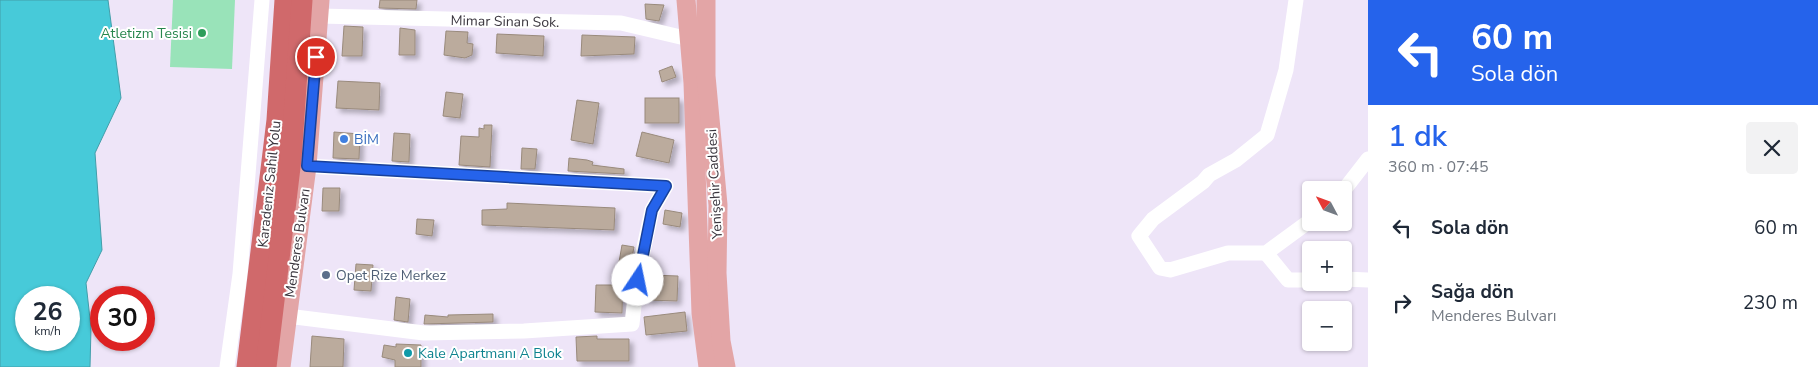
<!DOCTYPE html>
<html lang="tr">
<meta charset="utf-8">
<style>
:root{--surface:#fff;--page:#f2f2f3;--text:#1f2937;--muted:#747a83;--accent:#2563eb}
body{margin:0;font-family:"Nunito Sans",sans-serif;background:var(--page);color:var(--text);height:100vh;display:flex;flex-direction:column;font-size:19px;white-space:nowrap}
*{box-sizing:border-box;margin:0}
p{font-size:16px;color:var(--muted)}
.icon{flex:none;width:28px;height:28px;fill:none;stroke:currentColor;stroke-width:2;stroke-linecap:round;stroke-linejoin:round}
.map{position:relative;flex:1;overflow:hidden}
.details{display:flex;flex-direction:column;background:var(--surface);width:450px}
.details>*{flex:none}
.banner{background:#2563eb;color:#fff;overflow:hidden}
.needle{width:32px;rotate:311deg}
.fabs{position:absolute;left:1302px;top:181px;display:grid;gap:10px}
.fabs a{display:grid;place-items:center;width:50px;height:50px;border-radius:5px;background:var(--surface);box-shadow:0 1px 4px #0004;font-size:25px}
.speed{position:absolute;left:15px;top:286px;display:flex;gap:10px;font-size:25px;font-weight:700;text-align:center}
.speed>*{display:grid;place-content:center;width:65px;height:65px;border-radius:50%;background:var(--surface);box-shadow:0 1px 4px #0004;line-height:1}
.speed small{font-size:12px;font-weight:400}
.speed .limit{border:8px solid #d22;background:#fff;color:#111}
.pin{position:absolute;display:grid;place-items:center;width:42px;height:42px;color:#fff;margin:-21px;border:2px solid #fff;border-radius:50%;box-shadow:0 1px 5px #0007}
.me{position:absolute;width:55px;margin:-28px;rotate:11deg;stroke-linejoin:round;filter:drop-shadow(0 0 4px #0008)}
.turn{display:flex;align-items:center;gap:18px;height:105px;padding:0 20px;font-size:22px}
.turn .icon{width:65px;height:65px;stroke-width:2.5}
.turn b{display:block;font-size:35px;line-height:42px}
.round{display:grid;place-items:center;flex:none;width:52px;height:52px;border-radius:5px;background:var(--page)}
.head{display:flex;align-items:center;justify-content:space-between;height:85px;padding:0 20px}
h1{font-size:30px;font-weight:600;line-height:38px;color:var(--accent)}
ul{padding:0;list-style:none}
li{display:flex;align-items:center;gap:15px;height:75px;padding:0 20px}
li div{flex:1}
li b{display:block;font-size:19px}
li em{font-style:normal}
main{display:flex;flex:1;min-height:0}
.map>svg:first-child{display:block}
.green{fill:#99e3b9}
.water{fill:#47cad9;stroke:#439eaa;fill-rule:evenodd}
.building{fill:#bbab9d;stroke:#998a7c;filter:url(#shadow)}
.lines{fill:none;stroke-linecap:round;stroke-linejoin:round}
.minor{stroke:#fff;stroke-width:15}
.major{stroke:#e3a5a6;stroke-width:19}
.highway{stroke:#d0696b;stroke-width:21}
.route-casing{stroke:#184099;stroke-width:12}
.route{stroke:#2563eb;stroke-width:9}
.leisure-dot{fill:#2e9e5b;stroke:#fff;stroke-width:2}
.shop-dot{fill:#3f7fe0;stroke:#fff;stroke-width:2}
.service-dot{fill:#5c6f8a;stroke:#fff;stroke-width:2}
.culture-dot{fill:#0f9aa8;stroke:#fff;stroke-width:2}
.labels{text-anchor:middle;stroke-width:4;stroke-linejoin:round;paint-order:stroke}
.street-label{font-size:14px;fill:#3a363e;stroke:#fff}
.leisure-label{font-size:14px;fill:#27864d;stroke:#fff;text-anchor:end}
.shop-label{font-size:14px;fill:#366cbe;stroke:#fff;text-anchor:start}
.service-label{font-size:14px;fill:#4e5e75;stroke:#fff;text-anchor:start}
.culture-label{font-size:14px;fill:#0d838f;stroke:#fff;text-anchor:start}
</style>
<main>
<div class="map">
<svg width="1368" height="367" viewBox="0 0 1368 367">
<defs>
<filter id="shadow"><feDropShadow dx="4" dy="4" stdDeviation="2.5" flood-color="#0004"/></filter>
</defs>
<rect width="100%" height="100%" fill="#eee5f8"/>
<!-- green -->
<polygon class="green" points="173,0 235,0 232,69 170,67"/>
<!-- water -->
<path class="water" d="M0 0H108L121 98 95 153 102 250 86 283 91 328 90 367H0ZM26 298H69V340H26Z"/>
<!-- building -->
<g class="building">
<polygon points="380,0 417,0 416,9 379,8"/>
<polygon points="645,4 664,5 659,21 646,19"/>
<polygon points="344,26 363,27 362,56 342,56"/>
<polygon points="400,28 415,30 415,55 399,55"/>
<polygon points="446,31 468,32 467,43 473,44 472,55 465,58 444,55"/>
<polygon points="497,34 544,36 543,56 496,53"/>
<polygon points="582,35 635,37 634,54 581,56"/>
<polygon points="672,66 676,77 662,82 659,71"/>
<polygon points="338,81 380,83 379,110 336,108"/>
<polygon points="446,92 463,94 460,118 443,116"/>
<rect x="645" y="98" width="34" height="25"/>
<polygon points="577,100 599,103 593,144 571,140"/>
<polygon points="484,125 492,125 490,167 459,165 461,136 479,137 479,128 484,129"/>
<polygon points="334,132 360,134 359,159 333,158"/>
<polygon points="642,132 674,140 669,163 636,156"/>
<polygon points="394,133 410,134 409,162 392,161"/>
<polygon points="522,148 537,149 535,169 521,169"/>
<polygon points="569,158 587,160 593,162 592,165 624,169 624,174 568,171"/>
<polygon points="323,188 340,188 339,211 322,211"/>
<polygon points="507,203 615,208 614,230 482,225 482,210 507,209"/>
<polygon points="665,210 682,213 680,227 663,224"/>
<polygon points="417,219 434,220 432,236 416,234"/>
<polygon points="622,245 634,247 629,273 623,272 622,313 595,312 596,285 615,285"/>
<polygon points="356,264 373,265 371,291 354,290"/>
<polygon points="651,275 678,276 677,301 647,300 648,291 651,291"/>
<polygon points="396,297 410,299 408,322 394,320"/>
<polygon points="685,312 687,331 646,335 644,317"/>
<polygon points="493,314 493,322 424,324 425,315 448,317 448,315"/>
<polygon points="312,336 344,339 343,367 310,367"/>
<polygon points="597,336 597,339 629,339 629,361 577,361 576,337"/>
<polygon points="396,344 421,345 421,367 395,367 395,360 382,357 384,345 396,347"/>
</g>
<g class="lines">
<!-- minor -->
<g class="minor">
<polyline points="1296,0 1286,70 1267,135 1236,160 1209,175 1203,182 1153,219 1139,236 1160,268 1170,270 1228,253 1266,253 1311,220"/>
<polyline points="319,16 621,23 689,39"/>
<polyline points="1344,190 1368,159"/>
<polyline points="1266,253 1288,280 1311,280"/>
<polyline points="1344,279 1368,280"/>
<polyline points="287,316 424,333 524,331 632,324 637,280 652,210 666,186 307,166"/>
<polyline points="227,367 240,274 262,0"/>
</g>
<!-- major -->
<g class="major">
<polyline points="686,0 693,83 701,313 708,367"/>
<polyline points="706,0 706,76 718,205 717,273 721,341 726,367"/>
<polyline points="281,367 307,166 320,0"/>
</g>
<!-- highway -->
<g class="highway">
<polyline points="247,367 277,120 285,0"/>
<polyline points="266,367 291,159 302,0"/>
</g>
</g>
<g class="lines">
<!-- route casing -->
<g class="route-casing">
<polyline id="route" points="316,57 307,166 666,186 652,210 638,280"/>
</g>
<!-- route -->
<use href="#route" class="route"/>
</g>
<!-- markers -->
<circle class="leisure-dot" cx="202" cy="33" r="5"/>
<circle class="shop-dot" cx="344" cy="139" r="5"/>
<circle class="service-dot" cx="326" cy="275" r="5"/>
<circle class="culture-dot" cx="408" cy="353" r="5"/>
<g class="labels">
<!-- street labels -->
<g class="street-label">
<text transform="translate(505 21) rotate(1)" y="5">Mimar Sinan Sok.</text>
<text transform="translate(269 184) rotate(-84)" y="5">Karadeniz Sahil Yolu</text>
<text transform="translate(714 184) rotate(-93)" y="5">Yenişehir Caddesi</text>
<text transform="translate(297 243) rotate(-82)" y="5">Menderes Bulvarı</text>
</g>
<!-- leisure labels -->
<g class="leisure-label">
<text x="192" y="38">Atletizm Tesisi</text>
</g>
<!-- shop labels -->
<g class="shop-label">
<text x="354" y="144">BİM</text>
</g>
<!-- service labels -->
<g class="service-label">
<text x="336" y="280">Opet Rize Merkez</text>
</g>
<!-- culture labels -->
<g class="culture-label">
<text x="418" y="358">Kale Apartmanı A Blok</text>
</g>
</g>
</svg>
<div class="fabs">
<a><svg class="needle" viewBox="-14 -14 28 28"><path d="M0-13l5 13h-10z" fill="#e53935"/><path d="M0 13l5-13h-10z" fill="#747a83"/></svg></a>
<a>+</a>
<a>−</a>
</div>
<div class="speed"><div>26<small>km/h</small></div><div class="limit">30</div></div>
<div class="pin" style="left:316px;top:57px;background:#d93025"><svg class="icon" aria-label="arrive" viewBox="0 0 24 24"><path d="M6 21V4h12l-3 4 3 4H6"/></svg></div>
<svg class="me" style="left:638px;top:280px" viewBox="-20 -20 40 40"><circle r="19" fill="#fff"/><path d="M0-13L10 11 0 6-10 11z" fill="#2563eb"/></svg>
</div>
<section class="details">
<div class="banner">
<div class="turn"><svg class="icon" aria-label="left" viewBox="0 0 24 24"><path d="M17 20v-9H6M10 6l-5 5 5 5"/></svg><div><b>60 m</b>Sola dön</div></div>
</div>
<div class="head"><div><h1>1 dk</h1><p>360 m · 07:45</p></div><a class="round"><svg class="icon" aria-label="close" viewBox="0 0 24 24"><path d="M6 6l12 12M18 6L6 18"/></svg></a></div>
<ul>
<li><svg class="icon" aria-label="left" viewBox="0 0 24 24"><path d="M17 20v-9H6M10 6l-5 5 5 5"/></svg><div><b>Sola dön</b></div><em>60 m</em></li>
<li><svg class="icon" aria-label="right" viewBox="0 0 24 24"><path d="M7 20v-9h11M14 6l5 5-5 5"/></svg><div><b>Sağa dön</b><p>Menderes Bulvarı</p></div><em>230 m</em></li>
</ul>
</section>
</main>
